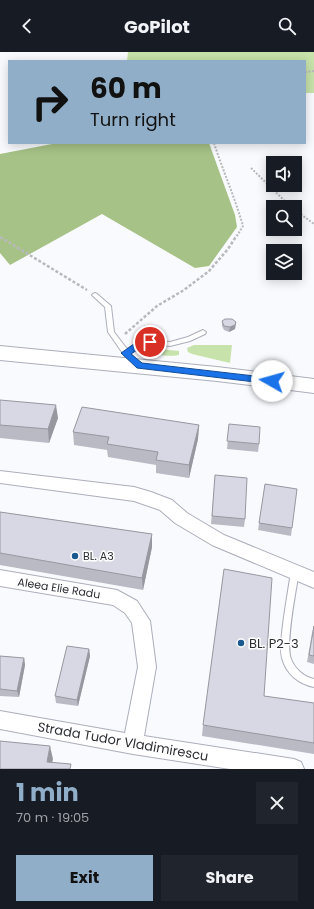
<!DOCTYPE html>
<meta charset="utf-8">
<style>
:root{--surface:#171b24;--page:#20242c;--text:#f1f3f6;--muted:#9ea1a6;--accent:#90aec8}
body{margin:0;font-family:Poppins,sans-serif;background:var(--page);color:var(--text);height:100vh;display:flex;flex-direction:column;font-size:15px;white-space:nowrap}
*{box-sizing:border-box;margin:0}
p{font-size:13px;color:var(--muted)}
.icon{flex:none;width:22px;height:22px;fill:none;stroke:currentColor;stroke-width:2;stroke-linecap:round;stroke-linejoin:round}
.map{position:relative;height:717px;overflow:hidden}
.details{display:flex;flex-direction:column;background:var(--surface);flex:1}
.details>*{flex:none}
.hud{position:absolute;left:8px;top:8px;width:298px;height:84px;border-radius:0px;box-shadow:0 2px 10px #0003;background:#90aec8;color:#111;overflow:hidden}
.fabs{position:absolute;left:266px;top:104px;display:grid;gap:8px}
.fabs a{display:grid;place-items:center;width:36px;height:36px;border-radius:0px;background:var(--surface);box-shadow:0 2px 10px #0003;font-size:20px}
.pin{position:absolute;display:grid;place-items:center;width:34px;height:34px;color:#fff;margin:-17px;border:2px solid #fff;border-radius:50%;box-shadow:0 1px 4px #0007}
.me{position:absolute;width:44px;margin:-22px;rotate:277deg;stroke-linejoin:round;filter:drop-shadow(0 0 3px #0008)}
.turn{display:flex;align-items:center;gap:14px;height:84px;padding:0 16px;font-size:18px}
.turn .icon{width:52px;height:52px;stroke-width:2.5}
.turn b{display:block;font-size:28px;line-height:34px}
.round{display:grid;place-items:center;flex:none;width:42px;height:42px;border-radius:0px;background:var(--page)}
.head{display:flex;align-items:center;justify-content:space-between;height:68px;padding:0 16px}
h1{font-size:24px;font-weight:700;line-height:30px;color:var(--accent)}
.cta{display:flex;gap:8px;margin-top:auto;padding:8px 16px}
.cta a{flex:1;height:46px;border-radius:0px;background:var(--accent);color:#111;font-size:16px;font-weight:700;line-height:46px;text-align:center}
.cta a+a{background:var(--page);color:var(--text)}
header{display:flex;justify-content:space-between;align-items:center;height:52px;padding:0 16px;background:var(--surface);font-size:18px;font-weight:700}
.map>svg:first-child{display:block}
.green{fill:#c7e2aa}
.forest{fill:#a6c286}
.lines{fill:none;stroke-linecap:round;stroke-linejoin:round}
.lane-casing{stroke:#acaeba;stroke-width:2}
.street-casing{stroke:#acaeba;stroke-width:2}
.secondary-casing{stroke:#acaeba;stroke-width:2}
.path-far1{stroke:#b8b9bd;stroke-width:2;stroke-dasharray:2 1.5;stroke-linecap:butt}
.path{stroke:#b8b9bd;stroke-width:2.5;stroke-dasharray:3 2;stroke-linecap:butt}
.lane{fill:#fff;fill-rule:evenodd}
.street{fill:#fff;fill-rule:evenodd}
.secondary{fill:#fff;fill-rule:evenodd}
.wall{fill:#babac4}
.shaded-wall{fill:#9797a0}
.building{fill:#d8d8e4;stroke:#9797a0}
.route{fill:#1a73e8;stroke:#114b97}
.poi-dot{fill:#1a598f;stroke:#fff;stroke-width:1.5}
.labels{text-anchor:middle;stroke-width:3;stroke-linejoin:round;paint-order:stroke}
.poi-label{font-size:11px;fill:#2d2e32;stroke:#fff;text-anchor:start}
.street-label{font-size:11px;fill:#2d2e32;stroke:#fff}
.near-poi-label{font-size:13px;fill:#2d2e32;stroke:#fff;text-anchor:start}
.near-street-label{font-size:13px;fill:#2d2e32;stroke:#fff}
</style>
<header><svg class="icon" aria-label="back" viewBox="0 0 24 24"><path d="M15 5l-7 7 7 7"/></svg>GoPilot<svg class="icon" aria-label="search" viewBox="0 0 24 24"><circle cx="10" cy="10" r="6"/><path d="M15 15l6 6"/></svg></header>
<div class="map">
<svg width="314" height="717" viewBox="0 0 314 717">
<rect width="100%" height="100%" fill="#f9fafe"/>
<!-- green -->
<g class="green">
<polygon points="128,0 314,0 314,41 305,41 305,9 127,9"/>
<polygon points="194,293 232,293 230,311 192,302 188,300 187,296"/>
<path d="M150 296 179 299V303C170 305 154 303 146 298Z"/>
</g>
<!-- forest -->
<polygon class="forest" points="57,91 209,91 235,163 237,175 209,214 195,216 102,162 10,213 0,201 0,102"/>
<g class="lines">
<!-- lane casing -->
<g class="lane-casing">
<g id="lane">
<polygon points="95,241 97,242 111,254 114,280 127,297 135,292 150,288 170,290 188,285 203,278 206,280 205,282 190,289 170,294 150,292 139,296 130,301 141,313 138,315 136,315 124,303 108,280 105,255 93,244 92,243 93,242"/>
<path d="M295 517 298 518 299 520C296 538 285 592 291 607 295 617 304 625 314 627V635C299 632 286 622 282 606 280 598 281 589 282 581 284 561 288 540 291 520L292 518Z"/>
</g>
</g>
<!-- street casing -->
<g class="street-casing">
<g id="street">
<polygon points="0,419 134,435 151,440 172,448 187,461 224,483 314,520 314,536 212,493 175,471 160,458 134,449 0,431"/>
<polygon points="0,518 117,538 137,549 150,569 156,615 144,684 294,707 301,710 304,717 230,717 133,702 0,677 0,659 125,681 138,615 132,571 125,561 113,553 0,534"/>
</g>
</g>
<!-- secondary casing -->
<g class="secondary-casing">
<polygon id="secondary" points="0,294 217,315 314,327 314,341 217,329 0,308"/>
</g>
<!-- path-far1 -->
<g class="path-far1">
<polyline points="305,20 314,19"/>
<path d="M214 91C223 119 235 146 243 174L237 184"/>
<polyline points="251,116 291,155"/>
<polyline points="295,158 314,172"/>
</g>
<!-- path -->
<g class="path">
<polyline points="0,185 87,238"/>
<polyline points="125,282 157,254 184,238 209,219 228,197 237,183"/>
</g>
<!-- lane -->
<use href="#lane" class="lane"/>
<!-- street -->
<use href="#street" class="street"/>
<!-- secondary -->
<use href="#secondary" class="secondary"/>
</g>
<!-- wall -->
<g class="wall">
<polygon points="222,269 236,270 235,277 229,280 224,278 222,274"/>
<polygon points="0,348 58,366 49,391 0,386"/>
<polygon points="229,372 259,392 258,400 227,397"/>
<polygon points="199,373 198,387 189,426 156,421 156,413 108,405 107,398 74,393 73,380"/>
<polygon points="215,423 245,467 244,475 211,472"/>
<polygon points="265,432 292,476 291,484 258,478"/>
<polygon points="0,460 152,482 152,495 143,538 0,513"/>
<polygon points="314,574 314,612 307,610 312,581"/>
<polygon points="89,597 90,604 78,654 56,651 55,644"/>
<polygon points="0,604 24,606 25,613 19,645 0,644"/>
<polygon points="264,644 314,651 314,702 202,684 203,673"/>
</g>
<!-- shaded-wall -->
<g class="shaded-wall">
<polygon points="236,270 235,277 229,280 230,275"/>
<polygon points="56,353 58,366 49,391 48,377"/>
<polygon points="199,373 198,387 189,426 189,413"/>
<polygon points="152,482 152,495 143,538 142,526"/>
<polygon points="89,597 90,604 78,654 77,648"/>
<polygon points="24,606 25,613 19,645 17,639"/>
<polygon points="50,694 53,707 51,717 47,710"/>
</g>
<!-- building -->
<g class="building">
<polygon points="225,267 232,267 236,270 235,273 230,275 224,274 222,269"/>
<polygon points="0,348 56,353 48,377 0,373"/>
<polygon points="82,355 199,373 189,413 156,408 158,400 107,392 109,385 73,380"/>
<polygon points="229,372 260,375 259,392 227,389"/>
<polygon points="215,423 247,426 245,467 212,464"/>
<polygon points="265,432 297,437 292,476 259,471"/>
<polygon points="0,460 152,482 142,526 0,501"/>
<polygon points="224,517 272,526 264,644 314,651 314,691 203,673"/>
<polygon points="314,574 314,604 309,603"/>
<polygon points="67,594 89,597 77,648 55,644"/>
<polygon points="0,604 24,606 17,639 0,637"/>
<polygon points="0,689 50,694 47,710 71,712 70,717 0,717"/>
</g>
<!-- route -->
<polygon class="route" points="150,287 153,288 154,290 153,292 140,296 131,302 142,311 272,326 277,329 272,332 137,316 121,301 134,292"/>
<!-- markers -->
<g class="poi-dot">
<circle cx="75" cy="504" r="4"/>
<circle cx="241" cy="591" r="4"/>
</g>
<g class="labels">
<!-- poi labels -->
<g class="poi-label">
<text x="83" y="508">BL. A3</text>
</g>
<!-- street labels -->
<g class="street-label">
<text transform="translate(59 536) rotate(9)" y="4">Aleea Elie Radu</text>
</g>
<!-- near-poi labels -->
<g class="near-poi-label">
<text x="249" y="596">BL. P2-3</text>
</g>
<!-- near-street labels -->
<g class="near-street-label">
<text transform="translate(123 689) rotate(10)" y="5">Strada Tudor Vladimirescu</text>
</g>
</g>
</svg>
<div class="fabs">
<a><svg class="icon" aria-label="sound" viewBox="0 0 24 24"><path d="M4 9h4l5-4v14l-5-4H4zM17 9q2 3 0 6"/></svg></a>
<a><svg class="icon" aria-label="search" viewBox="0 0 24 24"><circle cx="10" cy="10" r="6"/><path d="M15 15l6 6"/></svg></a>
<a><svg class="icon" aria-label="layers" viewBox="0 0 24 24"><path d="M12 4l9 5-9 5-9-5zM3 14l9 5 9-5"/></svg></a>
</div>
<div class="pin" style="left:150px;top:290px;background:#d93025"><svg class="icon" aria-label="arrive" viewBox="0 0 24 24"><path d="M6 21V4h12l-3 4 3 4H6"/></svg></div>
<svg class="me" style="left:272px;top:329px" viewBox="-20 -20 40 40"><circle r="19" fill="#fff"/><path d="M0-13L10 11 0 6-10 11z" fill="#1a73e8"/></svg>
<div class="hud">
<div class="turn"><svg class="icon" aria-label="right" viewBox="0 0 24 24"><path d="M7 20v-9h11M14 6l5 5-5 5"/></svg><div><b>60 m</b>Turn right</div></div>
</div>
</div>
<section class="details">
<div class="head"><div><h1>1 min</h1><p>70 m · 19:05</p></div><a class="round"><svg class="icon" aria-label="close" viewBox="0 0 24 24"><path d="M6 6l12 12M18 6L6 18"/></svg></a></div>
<div class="cta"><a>Exit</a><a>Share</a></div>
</section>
